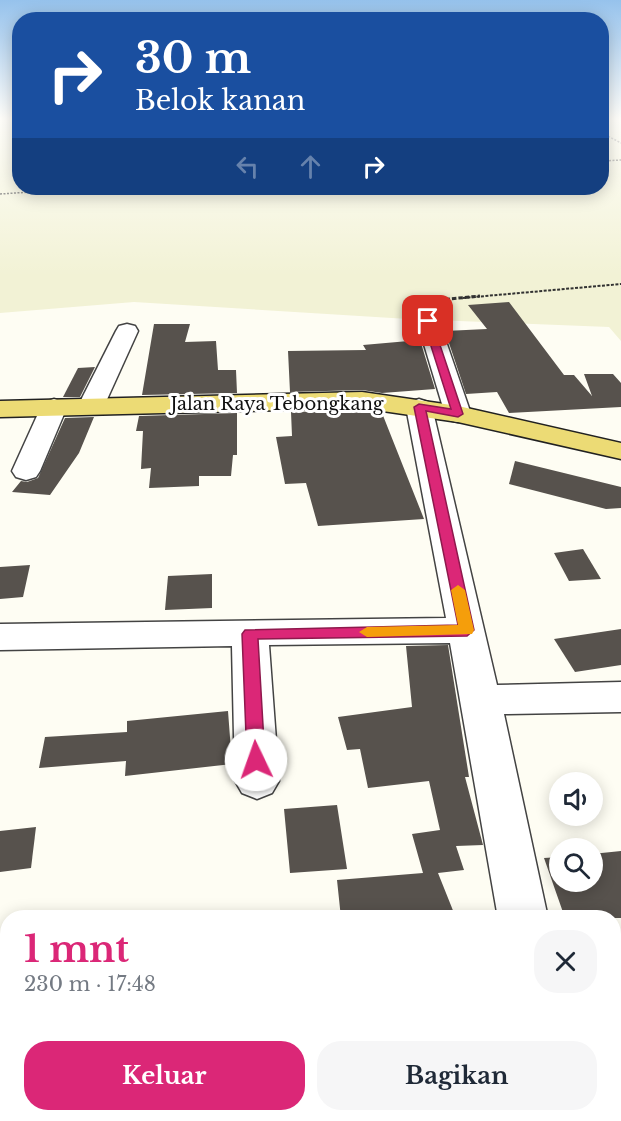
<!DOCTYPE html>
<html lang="id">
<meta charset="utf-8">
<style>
:root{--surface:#fff;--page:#f6f6f7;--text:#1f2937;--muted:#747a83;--accent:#db2777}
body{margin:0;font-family:"Libre Baskerville",serif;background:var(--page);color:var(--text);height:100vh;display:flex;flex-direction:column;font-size:22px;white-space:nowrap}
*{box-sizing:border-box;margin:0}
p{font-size:20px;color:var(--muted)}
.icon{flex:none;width:33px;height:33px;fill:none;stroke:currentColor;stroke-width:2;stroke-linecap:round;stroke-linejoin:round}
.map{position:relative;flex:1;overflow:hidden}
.details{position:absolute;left:0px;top:910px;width:621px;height:212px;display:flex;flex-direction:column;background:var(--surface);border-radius:24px 24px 0 0;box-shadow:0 3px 15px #0003}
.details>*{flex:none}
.guide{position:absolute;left:12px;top:12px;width:597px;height:183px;border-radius:24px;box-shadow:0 3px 15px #0003;background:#1a4fa0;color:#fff;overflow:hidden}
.controls{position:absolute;left:549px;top:772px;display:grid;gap:12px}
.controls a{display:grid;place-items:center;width:54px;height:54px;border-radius:50%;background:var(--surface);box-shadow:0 3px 15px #0003;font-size:30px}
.pin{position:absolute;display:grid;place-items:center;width:51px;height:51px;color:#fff;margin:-26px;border-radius:12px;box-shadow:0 3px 9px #0006}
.me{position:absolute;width:66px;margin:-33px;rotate:357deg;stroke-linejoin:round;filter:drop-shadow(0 0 4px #0008)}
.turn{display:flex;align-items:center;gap:21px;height:126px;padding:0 24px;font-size:27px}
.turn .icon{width:78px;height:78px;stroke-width:2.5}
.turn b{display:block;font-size:42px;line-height:51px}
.lanes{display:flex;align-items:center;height:57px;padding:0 24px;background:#0003;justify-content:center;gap:30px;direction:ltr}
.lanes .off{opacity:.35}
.round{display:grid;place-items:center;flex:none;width:63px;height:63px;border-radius:24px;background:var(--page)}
.overview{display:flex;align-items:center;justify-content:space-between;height:102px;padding:0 24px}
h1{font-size:36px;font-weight:700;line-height:45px;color:var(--accent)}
.cta{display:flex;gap:12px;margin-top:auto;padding:12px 24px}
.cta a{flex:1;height:69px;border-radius:24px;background:var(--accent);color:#fff;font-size:24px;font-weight:700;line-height:69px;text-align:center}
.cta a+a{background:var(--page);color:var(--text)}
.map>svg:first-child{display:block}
.farmland{fill:#f2f2d5}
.building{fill:#57524d}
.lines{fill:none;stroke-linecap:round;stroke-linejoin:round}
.minor-casing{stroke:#434343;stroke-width:3}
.major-casing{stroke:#212121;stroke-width:3}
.path-far2{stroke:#323232;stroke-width:1.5;stroke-dasharray:2 1.5;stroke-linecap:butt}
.path-far1{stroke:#323232;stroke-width:2;stroke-dasharray:3 1.5;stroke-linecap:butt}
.path{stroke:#323232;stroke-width:3;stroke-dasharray:4.5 2;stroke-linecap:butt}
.minor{fill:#fff;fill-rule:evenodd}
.major{fill:#ecdb75;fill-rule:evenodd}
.route{fill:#db2777;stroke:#8e194d;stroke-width:1.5}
.slow{fill:#f59e0b}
.labels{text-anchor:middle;stroke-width:6;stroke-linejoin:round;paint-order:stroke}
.far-street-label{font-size:18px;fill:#101010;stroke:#fff}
</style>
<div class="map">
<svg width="621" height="1121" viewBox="0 0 621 1121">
<rect width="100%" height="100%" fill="#fefdf3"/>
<!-- farmland -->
<polygon class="farmland" points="0,119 19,119 20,188 602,188 602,119 621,119 621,341 609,327 408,319 134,302 0,313"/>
<!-- building -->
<g class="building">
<polygon points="509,302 564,375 574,375 592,396 584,374 613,374 621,383 621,407 509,413 497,392 466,394 445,331 487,329 468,305"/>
<polygon points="154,324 190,324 185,342 216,341 218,370 236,370 237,393 142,395"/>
<polygon points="420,340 435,389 382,393 362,390 290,392 288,351 366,350 363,345"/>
<polygon points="95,367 80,397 63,397 78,368"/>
<polygon points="362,410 382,413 424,519 318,526 306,483 285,484 276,437 292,436 291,412"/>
<polygon points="237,413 237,455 233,455 231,476 199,476 199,486 149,488 151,468 141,469 143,431 136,431 139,416"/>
<polygon points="94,417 79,453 50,495 12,492 21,481 27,482 38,478 65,418"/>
<polygon points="515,461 621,487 621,508 606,509 509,484"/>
<polygon points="583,549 601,579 569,581 554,553"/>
<polygon points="30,565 23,597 0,599 0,567"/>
<polygon points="212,574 212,608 165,610 168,576"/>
<polygon points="621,629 621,665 575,672 554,639"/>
<polygon points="448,645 469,777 465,777 483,845 456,846 464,870 438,873 456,918 341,918 337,880 423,873 412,834 440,830 429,781 368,788 360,749 347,750 338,717 412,707 406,646"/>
<polygon points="228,711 232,764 125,776 126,761 39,768 45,737 127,732 127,721"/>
<polygon points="337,805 347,869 290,873 284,809"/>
<polygon points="36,827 31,868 0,872 0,831"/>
<polygon points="621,851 621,918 565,918 544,858 560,857 560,882 592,882 592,854"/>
</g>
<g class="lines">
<!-- minor casing -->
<g class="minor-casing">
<g id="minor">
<polygon points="428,315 436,316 439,321 471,414 467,420 458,422 449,420 445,414 417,321 420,316"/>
<polygon points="127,324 135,326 138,331 104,406 100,411 91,414 82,411 78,406 116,331 119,326"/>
<polygon points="54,399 63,402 67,407 40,471 36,477 26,480 16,477 12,471 41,407 45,402"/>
<polygon points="419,399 428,402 432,407 497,685 621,682 621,712 504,714 548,918 498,918 450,643 269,645 279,781 272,793 257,799 242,793 235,781 232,646 0,650 0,624 446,618 406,407 410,402"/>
<polygon points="8,1065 8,1114 29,1114 13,1121 0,1121 0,1066"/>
<polygon points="537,1114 597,1114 598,1121 538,1121"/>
</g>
</g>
<!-- major casing -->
<g class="major-casing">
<polygon id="major" points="362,392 458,406 621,443 621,459 458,422 362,408 0,417 0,401"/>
</g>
<!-- path-far2 -->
<g class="path-far2">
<polyline points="602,133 621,143"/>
<polyline points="602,161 621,160"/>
<polyline points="0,194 92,188"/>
</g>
<!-- path-far1 -->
<polyline class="path-far1" points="463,298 621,284"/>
<!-- path -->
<polyline class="path" points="439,300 480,296"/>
<!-- minor -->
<use href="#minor" class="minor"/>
<!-- major -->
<use href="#major" class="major"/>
</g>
<!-- sky -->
<linearGradient id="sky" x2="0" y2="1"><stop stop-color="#96c2ec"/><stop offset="0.43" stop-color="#fffefa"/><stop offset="1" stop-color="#fffefa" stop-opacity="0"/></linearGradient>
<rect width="621" height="276" fill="url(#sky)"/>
<!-- route -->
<polygon class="route" points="428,319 432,321 463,414 458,417 426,411 474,630 467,636 258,639 265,760 262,765 250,765 247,760 242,634 245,630 458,625 414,407 419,404 451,409 423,321"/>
<!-- slow -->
<polygon class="slow" points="458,585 465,590 474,630 472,634 367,637 359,632 367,627 458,625 451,590"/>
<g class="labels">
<!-- far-street labels -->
<g class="far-street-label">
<text x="277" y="410">Jalan Raya Tebongkang</text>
</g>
</g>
</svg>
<div class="controls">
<a><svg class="icon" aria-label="sound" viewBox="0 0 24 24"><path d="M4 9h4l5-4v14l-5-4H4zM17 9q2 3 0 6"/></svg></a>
<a><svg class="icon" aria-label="search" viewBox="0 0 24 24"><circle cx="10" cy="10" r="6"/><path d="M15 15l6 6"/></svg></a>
</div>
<div class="pin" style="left:428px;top:321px;background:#d93025"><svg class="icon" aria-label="arrive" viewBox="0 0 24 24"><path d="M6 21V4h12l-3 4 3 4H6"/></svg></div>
<svg class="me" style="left:256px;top:760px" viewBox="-20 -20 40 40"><circle r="19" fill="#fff"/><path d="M0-13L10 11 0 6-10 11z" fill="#db2777"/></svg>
<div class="guide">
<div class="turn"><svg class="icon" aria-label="right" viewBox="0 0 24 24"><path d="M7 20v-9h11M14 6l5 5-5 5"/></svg><div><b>30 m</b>Belok kanan</div></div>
<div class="lanes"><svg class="icon off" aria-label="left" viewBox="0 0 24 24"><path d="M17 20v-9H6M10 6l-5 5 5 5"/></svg><svg class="icon off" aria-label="ahead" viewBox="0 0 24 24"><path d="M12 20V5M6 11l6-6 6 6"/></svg><svg class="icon" aria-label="right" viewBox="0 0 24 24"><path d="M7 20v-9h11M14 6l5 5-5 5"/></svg></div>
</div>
<section class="details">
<div class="overview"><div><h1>1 mnt</h1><p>230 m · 17:48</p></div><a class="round"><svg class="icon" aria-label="close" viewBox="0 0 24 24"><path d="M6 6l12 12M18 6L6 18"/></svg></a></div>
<div class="cta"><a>Keluar</a><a>Bagikan</a></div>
</section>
</div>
